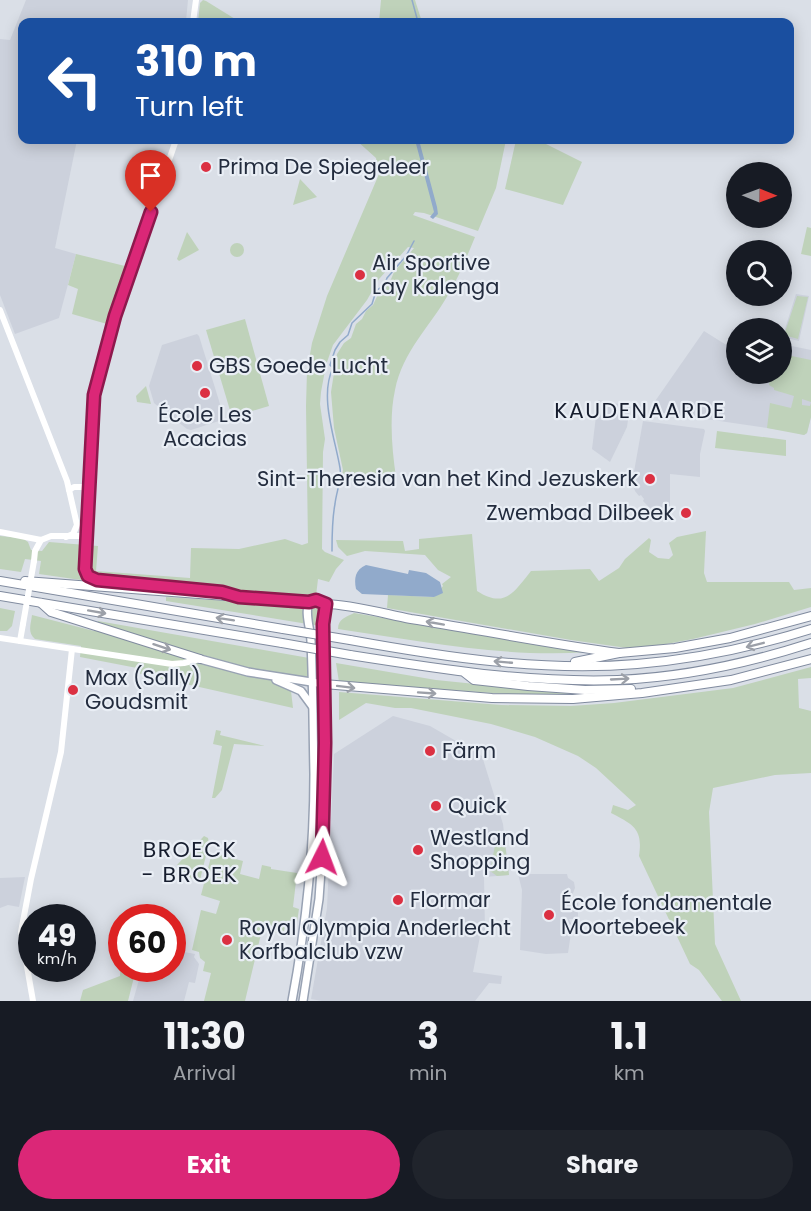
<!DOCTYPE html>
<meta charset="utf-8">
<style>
:root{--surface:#171b24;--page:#20242c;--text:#f1f3f6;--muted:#9ea1a6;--accent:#db2777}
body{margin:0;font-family:Poppins,sans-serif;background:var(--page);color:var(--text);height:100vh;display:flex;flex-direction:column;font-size:22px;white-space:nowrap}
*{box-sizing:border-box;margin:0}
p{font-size:20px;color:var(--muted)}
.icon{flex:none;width:33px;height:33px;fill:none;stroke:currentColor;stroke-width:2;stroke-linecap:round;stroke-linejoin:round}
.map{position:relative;height:1001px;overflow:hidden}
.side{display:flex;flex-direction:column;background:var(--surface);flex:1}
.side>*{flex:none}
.top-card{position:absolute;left:18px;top:18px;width:776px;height:126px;border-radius:12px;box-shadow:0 3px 15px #0003;background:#1a4fa0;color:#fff;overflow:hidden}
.needle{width:39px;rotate:91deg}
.fabs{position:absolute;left:726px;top:162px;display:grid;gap:12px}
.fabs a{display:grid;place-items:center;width:66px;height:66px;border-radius:50%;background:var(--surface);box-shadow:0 3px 15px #0003;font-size:30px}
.speed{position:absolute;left:18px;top:904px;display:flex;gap:12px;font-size:30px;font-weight:700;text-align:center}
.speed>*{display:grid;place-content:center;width:78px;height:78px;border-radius:50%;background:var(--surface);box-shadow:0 3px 15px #0003;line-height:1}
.speed small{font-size:15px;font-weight:400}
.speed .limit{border:9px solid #d22;background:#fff;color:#111}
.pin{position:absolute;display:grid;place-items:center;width:51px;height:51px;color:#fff;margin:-62px -26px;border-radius:50% 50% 50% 0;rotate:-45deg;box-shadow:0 0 6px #0007}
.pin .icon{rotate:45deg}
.me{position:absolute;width:66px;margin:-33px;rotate:3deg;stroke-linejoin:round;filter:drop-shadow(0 0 4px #0008)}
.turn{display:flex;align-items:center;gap:21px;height:126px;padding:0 18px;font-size:27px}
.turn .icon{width:78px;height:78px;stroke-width:2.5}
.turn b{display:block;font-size:42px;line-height:51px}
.eta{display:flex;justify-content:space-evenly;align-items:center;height:102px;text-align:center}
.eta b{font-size:36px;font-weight:700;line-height:42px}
.primary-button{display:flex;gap:12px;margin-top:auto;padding:12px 18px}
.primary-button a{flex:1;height:69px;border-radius:36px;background:var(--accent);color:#fff;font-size:24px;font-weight:700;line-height:69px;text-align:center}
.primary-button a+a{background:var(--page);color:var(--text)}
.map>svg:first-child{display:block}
.built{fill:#ccd1dc}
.green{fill:#bfd2ba}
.water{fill:#91aacb}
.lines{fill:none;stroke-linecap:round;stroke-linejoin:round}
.stream{stroke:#91aacb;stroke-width:1.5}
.primary-casing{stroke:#98a2b3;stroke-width:10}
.highway-casing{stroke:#808b9f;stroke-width:10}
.secondary{stroke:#fff;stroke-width:6}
.primary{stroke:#fff;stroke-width:7}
.highway{stroke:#fff;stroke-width:8}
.highway-bridge-casing{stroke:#808b9f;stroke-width:10;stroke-linecap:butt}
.secondary-bridge{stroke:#fff;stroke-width:6}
.highway-bridge{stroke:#fff;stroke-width:8}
.oneway{stroke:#9ca0a8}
.route-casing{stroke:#8e194d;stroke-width:15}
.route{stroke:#db2777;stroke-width:10}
.poi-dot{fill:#db3042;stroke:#e9eef5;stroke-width:2}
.labels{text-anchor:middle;stroke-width:4.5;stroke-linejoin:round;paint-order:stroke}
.poi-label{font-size:21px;fill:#232c3e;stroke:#e9eef5;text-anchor:start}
.neighbourhood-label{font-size:22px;letter-spacing:1.5px;fill:#161d2e;stroke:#e9eef5}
</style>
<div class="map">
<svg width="811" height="1001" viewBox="0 0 811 1001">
<rect width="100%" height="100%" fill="#dadfe7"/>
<!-- built -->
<g class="built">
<polygon points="26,0 188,0 186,21 167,19 165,22 22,22 22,140 77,140 55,248 76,254 59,318 15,334 0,295 0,39 10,40"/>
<polygon points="796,294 809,296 799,341 782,337 782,339 782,332 784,332"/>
<polygon points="732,329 736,330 736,374 782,374 782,344 811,350 811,417 807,433 804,435 788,431 651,411 651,407 704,331 728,346"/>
<polygon points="197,334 199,336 224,417 222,420 191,430 187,429 154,403 149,386 162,345"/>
<polygon points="598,400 630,406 627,427 610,462 592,449"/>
<polygon points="643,421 704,429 705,431 700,454 700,477 670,474 670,506 651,521 647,517 653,511 643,501 644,499 641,495 639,496 635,491 632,483"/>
<polygon points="393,716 430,726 482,756 503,824 509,875 484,877 485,930 481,931 473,972 502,976 501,984 489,983 475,1001 322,1001 311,999 327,908 334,754"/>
<polygon points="518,874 567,874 568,878 574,882 575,888 569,903 578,903 578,919 569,919 572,926 568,953 546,954 520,950 522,890"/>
<polygon points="25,877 19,907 8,905 0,908 0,878"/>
<polygon points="173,950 195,954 194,957 199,964 195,983 189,982 184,1001 133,1001 142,969 172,969"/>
</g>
<!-- green -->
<g class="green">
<polygon points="203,0 206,1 240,22 198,22 200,3"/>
<polygon points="381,0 415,0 422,22 379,22"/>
<path d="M356 140H506L496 188 478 231 424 213 415 212 413 215 475 237C467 256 459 277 448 295 429 328 403 351 395 390 389 417 392 450 396 477L341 481 343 470 334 428 331 392 337 354 344 343 351 338 356 324 362 319 366 311 373 305 381 288 389 284 394 272 414 248 408 247 379 279 367 300 333 345 326 365 321 392 320 404 325 439 323 452 322 549 325 552 344 560 336 569 329 582 318 579 316 596 322 612 320 626 166 601V597L228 601 229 590 97 578 88 581 39 574 41 561 25 559 21 572 0 569V536L22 538 28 542 31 550 42 551 49 542 98 546 96 571 190 578 191 548 239 549 285 539 302 545 308 543 306 406 307 371 312 343 327 296 379 174 376 158Z"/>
<polygon points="516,140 538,140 582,162 563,205 505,189"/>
<polygon points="300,179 317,197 293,205"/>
<polygon points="807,227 811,228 811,256 801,254"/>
<polygon points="187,232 199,250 179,261 177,259"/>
<circle cx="237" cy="250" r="7"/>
<polygon points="76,254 125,266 107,324 72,314 78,289 68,285"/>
<polygon points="797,296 808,297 798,339 784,335"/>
<polygon points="245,319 269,406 232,417 206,330"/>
<polygon points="733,337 736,337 736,364 729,362"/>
<polygon points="782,354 811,360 811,402 802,399 802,405 810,406 811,403 811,417 807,433 804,435 767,428 770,403 791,408 794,396 774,390 774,388 769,385 771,374 782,374"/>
<polygon points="146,386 151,404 137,402 136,396"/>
<polygon points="717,431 786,440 786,456 715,448"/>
<path d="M706 531 704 573 707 582H789L794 590 811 588V607L755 624 693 639 661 645 627 648 571 640 387 608 388 595 434 597 443 586 442 584 451 577 438 570 425 555 365 551 347 556 338 547 336 540 403 541 405 551 419 549V539L472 534 477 591C505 609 514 592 531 571L590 569 599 581 619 568 625 559 649 538 651 540 649 552 658 558 669 559 673 555 669 543 677 537Z"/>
<polygon points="0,608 15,611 12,626 7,631 0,631"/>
<path d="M354 613 588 652C504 658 420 641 338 629 338 619 346 617 354 613Z"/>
<path d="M32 615 94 631 98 621 309 658 310 674 307 678 282 674 280 686 291 691 293 708 137 673V668L80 657 81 646 35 639C27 632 31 624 32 615Z"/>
<polygon points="336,663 436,680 573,694 519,695 339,682"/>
<path d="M811 667V678L798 679 799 708 811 711V773L775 775 713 788 709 812 715 944 741 1001H722L699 970 690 964 639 856C643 829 634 825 611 813L613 805 628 810 636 805 596 768 578 756 535 737 491 724 411 708H395L366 703 339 720V692L501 705 571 706 614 703 733 688Z"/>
<polygon points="216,730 221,731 220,735 265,746 234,744 222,790 215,798 212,798 222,746 213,744"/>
<polygon points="498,830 500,831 500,834 504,836 509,875 497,876 490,871"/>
<polygon points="204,836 208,838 209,843 200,880 195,882 177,865"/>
<polygon points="212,853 243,861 240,874 259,879 262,865 271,867 271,869 297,873 293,907 299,909 297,922 293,922 291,928 285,926 283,934 262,930 245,1001 204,1001 211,973 203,971 205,962 200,958 199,952 192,950 201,910 216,914 220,901 201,895"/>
<polygon points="121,957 122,969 136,969 128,1001 80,1001 83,990 120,976"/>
</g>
<!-- water -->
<g class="water">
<polygon points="415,140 419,140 437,207 438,214 433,219 430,217 434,212 433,208"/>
<path d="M366 565 408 574 409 570 426 573 440 582 443 593 434 597 362 594 356 589C354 578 355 570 366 565Z"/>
</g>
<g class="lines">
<!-- stream -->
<g class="stream">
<polyline points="412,0 418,22"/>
<path d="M332 551C332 535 332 519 335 504 336 493 342 479 340 468 335 438 319 396 333 368L330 365 335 350 340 342 348 335 352 323 372 304 376 291 385 284 387 278 406 256 414 241"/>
</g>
<!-- primary casing -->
<g class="primary-casing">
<g id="primary">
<polyline points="239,597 309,602 316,600 325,604 323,624 325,743 323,842 319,899 303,1001"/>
<polyline points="200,659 248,672 324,684"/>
<polyline points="276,680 301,691 312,706"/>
<path d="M292 1001C306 926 314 851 314 774 313 730 313 686 311 642 311 630 304 613 309 602"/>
</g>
</g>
<!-- highway casing -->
<g class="highway-casing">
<g id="highway">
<polyline points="0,581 283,629"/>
<polyline points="25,581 239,597"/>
<polyline points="0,596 282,643"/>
<polyline points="41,603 51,612 200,659"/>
<path d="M325 604C350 604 385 614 411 619 480 630 549 644 619 653"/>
<path d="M350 640C444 657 541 672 637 664 696 659 754 647 811 629"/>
<path d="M350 655C439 669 528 683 618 680 684 677 749 663 811 643"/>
<polyline points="575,662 619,653 675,648 730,638 811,616"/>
<polyline points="465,673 474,680 528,686 585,690 631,689"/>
<polyline points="324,684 492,698 573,699 642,693 731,680 811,659"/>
</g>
</g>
<!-- secondary -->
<g class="secondary">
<polyline points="193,22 196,0"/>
<polyline points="176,140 115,316 94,395 85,569 88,576 97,580 229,594"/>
<polyline points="0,310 67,481 77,525 73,534 66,537"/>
<polyline points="69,490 74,487 88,487"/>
<polyline points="0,532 41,540"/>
<polyline points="41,540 51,536 86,536"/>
<polyline points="34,561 35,551 41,540"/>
<polyline points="0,638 172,664 184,663 200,659"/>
<polyline points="20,641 23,624"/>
<polyline points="33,1001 21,932 31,879 61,752 72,649"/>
</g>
<!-- primary -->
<use href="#primary" class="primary"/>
<!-- highway -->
<use href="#highway" class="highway"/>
<!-- highway-bridge casing -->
<g class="highway-bridge-casing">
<g id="highway-bridge">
<polyline points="283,629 350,640"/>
<polyline points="282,643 350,655"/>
</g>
</g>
<!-- secondary-bridge -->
<polyline class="secondary-bridge" points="23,624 34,561"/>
<!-- highway-bridge -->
<use href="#highway-bridge" class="highway-bridge"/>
</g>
<!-- one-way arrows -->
<defs><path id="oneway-shaft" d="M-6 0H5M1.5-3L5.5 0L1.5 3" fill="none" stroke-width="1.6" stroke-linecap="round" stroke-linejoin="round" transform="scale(1.5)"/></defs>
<g class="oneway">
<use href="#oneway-shaft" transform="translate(97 612) rotate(10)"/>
<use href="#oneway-shaft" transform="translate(225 619) rotate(-171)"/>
<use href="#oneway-shaft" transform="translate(435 623) rotate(-170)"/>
<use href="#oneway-shaft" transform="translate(755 645) rotate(166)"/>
<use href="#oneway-shaft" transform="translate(162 647) rotate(18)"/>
<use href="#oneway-shaft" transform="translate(503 662) rotate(-175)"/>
<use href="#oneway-shaft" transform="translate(620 679) rotate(-3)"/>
<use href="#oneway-shaft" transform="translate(346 687) rotate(7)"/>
<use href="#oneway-shaft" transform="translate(427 693) rotate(4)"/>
</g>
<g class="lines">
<!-- route casing -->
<g class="route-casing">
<polyline id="route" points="151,212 115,316 94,395 85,569 88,576 97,580 222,592 239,597 309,602 316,600 326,604 323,624 325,743 322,857"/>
</g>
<!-- route -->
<use href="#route" class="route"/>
</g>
<!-- markers -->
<g class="poi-dot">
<circle cx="206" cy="167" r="6"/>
<circle cx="360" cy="275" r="6"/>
<circle cx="197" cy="366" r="6"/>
<circle cx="205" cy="393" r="6"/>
<circle cx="650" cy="479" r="6"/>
<circle cx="686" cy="513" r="6"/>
<circle cx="73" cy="690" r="6"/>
<circle cx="430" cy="751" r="6"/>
<circle cx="436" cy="806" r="6"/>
<circle cx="418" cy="850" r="6"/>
<circle cx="398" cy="900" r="6"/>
<circle cx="549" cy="915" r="6"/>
<circle cx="227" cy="940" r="6"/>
</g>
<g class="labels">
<!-- poi labels -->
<g class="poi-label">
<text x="218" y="174">Prima De Spiegeleer</text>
<text x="372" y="270">Air Sportive<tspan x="372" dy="24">Lay Kalenga</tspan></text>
<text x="209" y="373">GBS Goede Lucht</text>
<text x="205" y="422" text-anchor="middle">École Les<tspan x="205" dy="24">Acacias</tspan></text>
<text x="638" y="486" text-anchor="end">Sint-Theresia van het Kind Jezuskerk</text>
<text x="674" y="520" text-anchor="end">Zwembad Dilbeek</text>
<text x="85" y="685">Max (Sally)<tspan x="85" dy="24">Goudsmit</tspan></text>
<text x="442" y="758">Färm</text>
<text x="448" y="813">Quick</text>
<text x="430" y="845">Westland<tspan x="430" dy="24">Shopping</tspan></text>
<text x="410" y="907">Flormar</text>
<text x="561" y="910">École fondamentale<tspan x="561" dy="24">Moortebeek</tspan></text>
<text x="239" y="935">Royal Olympia Anderlecht<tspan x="239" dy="24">Korfbalclub vzw</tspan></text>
</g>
<!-- neighbourhood labels -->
<g class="neighbourhood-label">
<text x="640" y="418">KAUDENAARDE</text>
<text x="190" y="857">BROECK<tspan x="190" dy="25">- BROEK</tspan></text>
</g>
</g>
</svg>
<div class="fabs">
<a><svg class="needle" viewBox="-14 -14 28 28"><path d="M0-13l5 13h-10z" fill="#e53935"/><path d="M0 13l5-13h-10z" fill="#9ea1a6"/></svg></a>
<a><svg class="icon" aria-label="search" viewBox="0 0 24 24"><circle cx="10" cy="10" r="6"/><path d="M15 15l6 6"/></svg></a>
<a><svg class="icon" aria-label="layers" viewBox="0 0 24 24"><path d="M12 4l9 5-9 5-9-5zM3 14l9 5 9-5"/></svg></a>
</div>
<div class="speed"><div>49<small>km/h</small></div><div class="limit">60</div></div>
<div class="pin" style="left:151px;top:212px;background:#d93025"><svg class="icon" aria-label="arrive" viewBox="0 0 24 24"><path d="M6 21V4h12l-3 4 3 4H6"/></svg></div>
<svg class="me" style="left:322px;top:857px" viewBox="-20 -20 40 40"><path d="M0-17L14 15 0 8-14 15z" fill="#db2777" stroke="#fff" stroke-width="4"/></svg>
<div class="top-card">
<div class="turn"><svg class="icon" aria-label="left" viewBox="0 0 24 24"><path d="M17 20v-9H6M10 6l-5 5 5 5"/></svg><div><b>310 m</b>Turn left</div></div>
</div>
</div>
<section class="side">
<div class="eta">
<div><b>11:30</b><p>Arrival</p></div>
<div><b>3</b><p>min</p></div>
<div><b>1.1</b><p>km</p></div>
</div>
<div class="primary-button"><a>Exit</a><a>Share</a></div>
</section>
